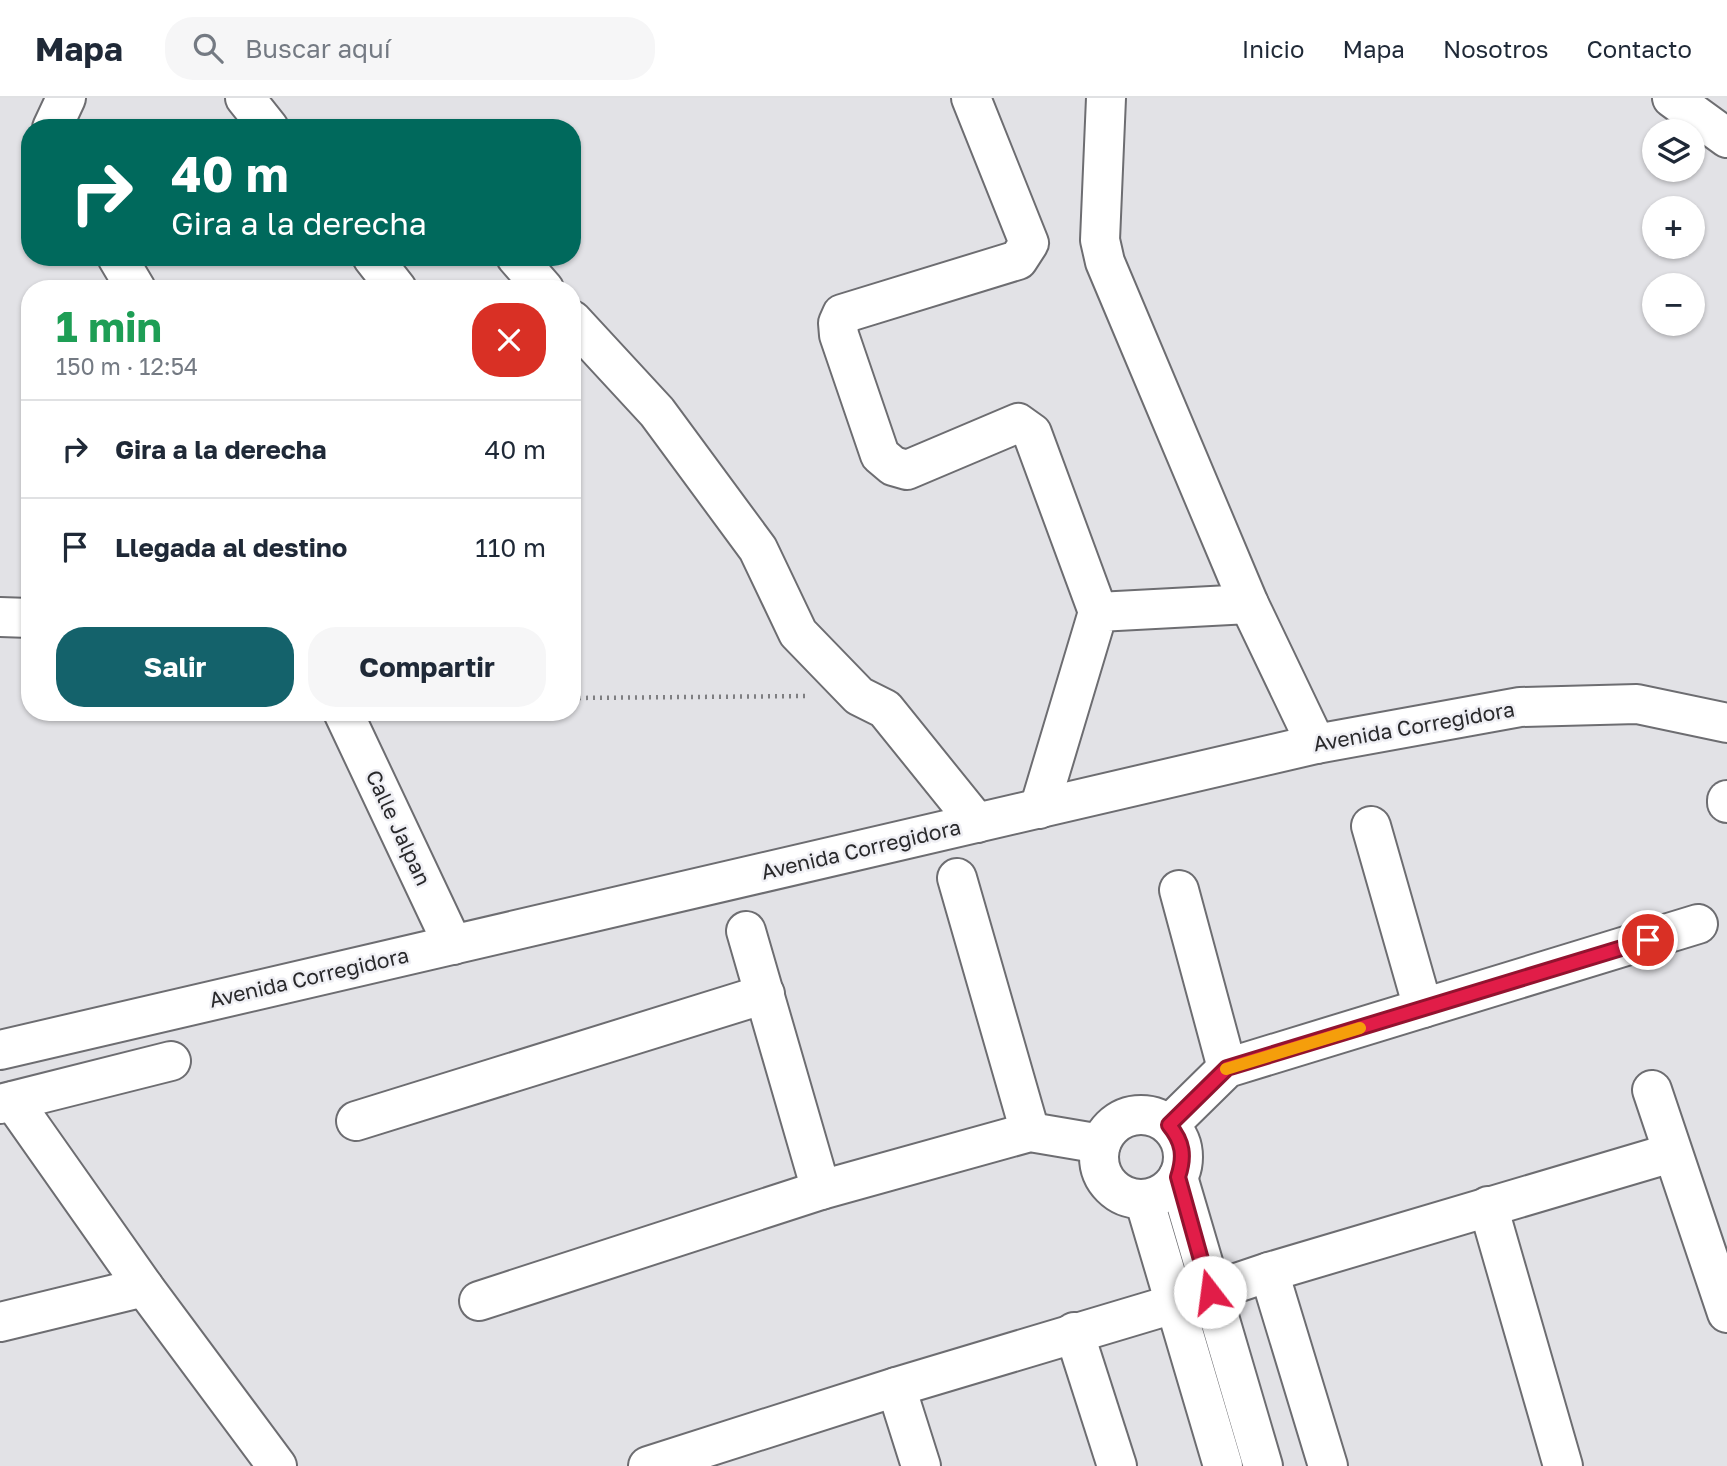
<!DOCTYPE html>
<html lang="es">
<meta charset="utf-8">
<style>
:root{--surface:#fff;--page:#f6f6f7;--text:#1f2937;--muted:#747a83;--line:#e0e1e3;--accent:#14626b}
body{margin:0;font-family:"Golos Text",sans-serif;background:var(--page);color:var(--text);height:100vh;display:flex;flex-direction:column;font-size:26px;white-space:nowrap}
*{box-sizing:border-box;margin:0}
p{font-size:23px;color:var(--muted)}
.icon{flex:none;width:38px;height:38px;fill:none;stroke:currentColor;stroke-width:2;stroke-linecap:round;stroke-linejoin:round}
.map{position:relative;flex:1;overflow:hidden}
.side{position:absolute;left:21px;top:182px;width:560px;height:441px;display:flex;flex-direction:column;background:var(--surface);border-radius:28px;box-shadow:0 2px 5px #0004}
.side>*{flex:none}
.top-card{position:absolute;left:21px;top:21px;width:560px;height:147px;border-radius:28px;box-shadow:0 2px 5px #0004;background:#00695c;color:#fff;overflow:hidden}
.buttons{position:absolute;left:1642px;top:21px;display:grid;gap:14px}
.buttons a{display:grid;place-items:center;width:63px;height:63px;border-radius:50%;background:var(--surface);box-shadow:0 2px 5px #0004;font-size:35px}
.pin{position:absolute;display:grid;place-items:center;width:60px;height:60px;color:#fff;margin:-30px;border:4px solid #fff;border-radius:50%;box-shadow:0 2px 7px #0007}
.me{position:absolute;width:77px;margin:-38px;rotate:345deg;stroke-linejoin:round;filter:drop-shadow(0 0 5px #0008)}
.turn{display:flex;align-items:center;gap:24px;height:147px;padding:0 35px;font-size:32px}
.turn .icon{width:91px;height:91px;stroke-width:2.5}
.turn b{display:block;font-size:49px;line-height:60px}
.round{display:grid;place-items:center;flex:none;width:74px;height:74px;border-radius:28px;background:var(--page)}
.summary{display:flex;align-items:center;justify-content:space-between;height:119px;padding:0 35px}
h1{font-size:42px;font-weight:700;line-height:52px;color:#1e9e55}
.button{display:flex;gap:14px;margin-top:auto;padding:14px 35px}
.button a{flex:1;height:80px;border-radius:28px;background:var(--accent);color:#fff;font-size:28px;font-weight:700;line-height:80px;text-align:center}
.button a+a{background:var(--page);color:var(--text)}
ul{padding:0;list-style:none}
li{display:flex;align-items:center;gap:21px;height:98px;padding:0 35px;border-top:2px solid var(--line)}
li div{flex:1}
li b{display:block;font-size:26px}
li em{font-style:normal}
header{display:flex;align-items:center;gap:42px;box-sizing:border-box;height:98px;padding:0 35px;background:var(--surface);border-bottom:2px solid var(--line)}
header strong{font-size:33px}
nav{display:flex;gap:38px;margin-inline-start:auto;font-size:24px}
.search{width:490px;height:63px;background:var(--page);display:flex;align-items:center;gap:18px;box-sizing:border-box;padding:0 24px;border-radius:28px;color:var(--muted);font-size:26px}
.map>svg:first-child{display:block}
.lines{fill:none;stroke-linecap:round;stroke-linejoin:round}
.minor-casing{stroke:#6d6d71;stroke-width:42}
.path{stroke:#7e7e81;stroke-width:4.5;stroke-dasharray:2 5;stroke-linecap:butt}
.minor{stroke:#fff;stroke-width:38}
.route-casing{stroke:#92132f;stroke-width:18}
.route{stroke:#e11d48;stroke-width:12}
.slow{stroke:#f59e0b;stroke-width:12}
.labels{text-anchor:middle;stroke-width:5;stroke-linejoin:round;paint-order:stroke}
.street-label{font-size:21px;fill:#29292b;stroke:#efeff4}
</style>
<header>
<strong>Mapa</strong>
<div class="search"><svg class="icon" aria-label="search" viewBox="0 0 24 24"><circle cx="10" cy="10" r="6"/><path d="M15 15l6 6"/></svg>Buscar aquí</div>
<nav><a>Inicio</a><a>Mapa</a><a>Nosotros</a><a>Contacto</a></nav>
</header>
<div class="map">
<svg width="1727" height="1368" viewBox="0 0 1727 1368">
<rect width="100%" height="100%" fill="#e2e2e6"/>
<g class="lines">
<!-- minor casing -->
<g class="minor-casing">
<g id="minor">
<polyline points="245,0 269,30"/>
<polyline points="971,0 1029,145 1018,162 842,216 838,225 839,237 880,357 893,368 907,372 1018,325 1032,335 1098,514"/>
<polyline points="1106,0 1100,142 1105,164 1249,506 1316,646"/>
<polyline points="1672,0 1727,40"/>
<polyline points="52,30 66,0"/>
<polyline points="117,159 136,191"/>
<polyline points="372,159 397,191"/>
<polyline points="516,159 544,191"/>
<polyline points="572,222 657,314 758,451 798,535 859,598 885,611 977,725"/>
<polyline points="0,519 30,520"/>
<polyline points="343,614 453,847"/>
<polyline points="1727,702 1727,705"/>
<polyline points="1039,711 1098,514 1249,506"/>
<polyline points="1371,728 1423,910"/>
<polyline points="957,780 1030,1034"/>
<polyline points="1179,792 1227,970"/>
<polyline points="746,833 821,1092"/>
<polyline points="0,952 1316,646 1520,609 1637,606 1727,625"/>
<polyline points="1652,992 1727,1215"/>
<polyline points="13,1003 144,1189 277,1368"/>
<polyline points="0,1006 171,963"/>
<circle cx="1141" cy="1059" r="42"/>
<polyline points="356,1023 765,896"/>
<polyline points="1169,1027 1227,970 1698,826"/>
<polyline points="1178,1079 1263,1368"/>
<polyline points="1144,1101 1223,1368"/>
<polyline points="1488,1108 1563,1368"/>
<polyline points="1269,1174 1328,1368"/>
<polyline points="479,1203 821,1092 1030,1034 1101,1046"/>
<polyline points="0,1224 144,1189"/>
<polyline points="1074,1234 1117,1368"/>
<polyline points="896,1289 921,1368"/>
<polyline points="648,1368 896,1289 1177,1205 1269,1174 1671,1055"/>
</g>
</g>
<!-- path -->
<polyline class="path" points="572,600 809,598"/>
<!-- minor -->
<use href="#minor" class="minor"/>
</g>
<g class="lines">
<!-- route casing -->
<g class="route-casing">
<path id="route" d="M1210 1194 1178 1079C1185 1058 1183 1044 1169 1027L1227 970 1648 842"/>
</g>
<!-- route -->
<use href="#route" class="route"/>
<!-- slow -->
<polyline class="slow" points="1226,971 1360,930"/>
</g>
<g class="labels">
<!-- street labels -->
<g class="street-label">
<text transform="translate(1414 629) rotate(-10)" y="7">Avenida Corregidora</text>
<text transform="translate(398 730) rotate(65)" y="7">Calle Jalpan</text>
<text transform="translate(861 752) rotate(-13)" y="7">Avenida Corregidora</text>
<text transform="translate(309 880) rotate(-13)" y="7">Avenida Corregidora</text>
</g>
</g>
</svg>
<div class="buttons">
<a><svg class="icon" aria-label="layers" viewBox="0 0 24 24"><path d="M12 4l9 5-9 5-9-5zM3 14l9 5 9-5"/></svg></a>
<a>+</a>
<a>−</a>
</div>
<div class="pin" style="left:1648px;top:842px;background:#d93025"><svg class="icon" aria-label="arrive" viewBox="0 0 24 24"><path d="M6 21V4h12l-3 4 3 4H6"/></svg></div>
<svg class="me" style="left:1210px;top:1194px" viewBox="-20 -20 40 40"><circle r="19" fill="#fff"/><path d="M0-13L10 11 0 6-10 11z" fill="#e11d48"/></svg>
<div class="top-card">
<div class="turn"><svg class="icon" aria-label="right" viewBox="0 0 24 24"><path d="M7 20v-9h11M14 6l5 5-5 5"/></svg><div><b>40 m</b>Gira a la derecha</div></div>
</div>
<section class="side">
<div class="summary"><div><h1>1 min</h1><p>150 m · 12:54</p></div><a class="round" style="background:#d93025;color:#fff"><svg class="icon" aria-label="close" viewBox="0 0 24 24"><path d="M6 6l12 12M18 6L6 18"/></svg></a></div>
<ul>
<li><svg class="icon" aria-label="right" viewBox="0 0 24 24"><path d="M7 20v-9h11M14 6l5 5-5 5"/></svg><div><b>Gira a la derecha</b></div><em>40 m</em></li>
<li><svg class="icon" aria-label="arrive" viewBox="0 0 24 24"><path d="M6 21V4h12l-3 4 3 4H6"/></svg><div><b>Llegada al destino</b></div><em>110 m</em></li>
</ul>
<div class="button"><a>Salir</a><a>Compartir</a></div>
</section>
</div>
